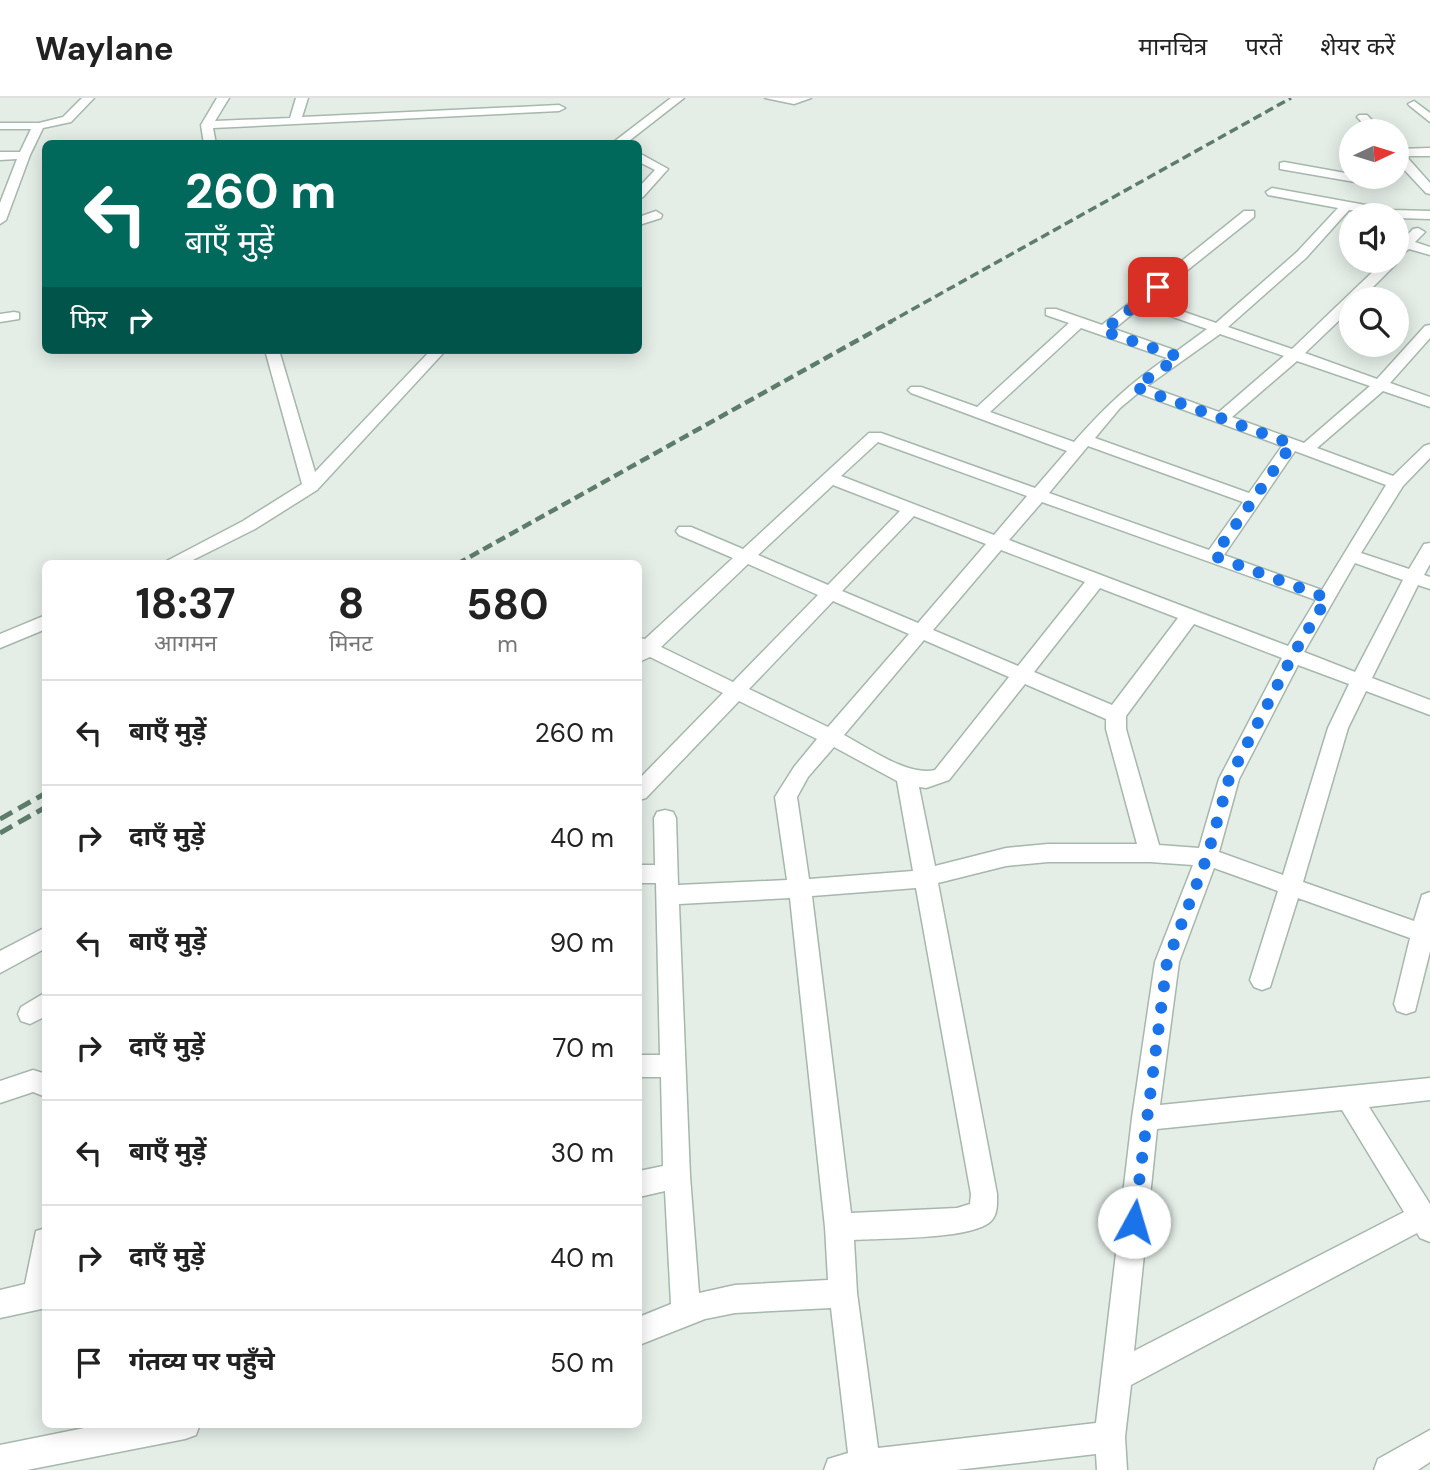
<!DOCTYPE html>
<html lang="hi">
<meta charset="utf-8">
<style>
:root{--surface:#fff;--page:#f6f6f6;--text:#222;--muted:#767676;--line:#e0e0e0}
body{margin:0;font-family:"DM Sans","Noto Sans Devanagari",sans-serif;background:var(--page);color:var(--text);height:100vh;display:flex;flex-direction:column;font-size:26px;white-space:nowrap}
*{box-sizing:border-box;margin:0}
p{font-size:23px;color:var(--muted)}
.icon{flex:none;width:38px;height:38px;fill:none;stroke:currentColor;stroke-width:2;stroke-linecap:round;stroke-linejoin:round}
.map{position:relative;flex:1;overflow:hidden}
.details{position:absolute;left:42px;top:462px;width:600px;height:868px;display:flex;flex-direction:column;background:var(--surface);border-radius:10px;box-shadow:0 4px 18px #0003}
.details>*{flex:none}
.banner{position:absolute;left:42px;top:42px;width:600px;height:214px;border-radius:10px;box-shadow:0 4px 18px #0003;background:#00695c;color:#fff;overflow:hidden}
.needle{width:46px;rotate:86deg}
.buttons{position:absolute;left:1339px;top:21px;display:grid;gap:14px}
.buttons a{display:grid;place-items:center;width:70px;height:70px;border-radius:50%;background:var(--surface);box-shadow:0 4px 18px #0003;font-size:35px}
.pin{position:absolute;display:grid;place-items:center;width:60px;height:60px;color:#fff;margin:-30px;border-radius:14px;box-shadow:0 4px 10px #0006}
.me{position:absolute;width:77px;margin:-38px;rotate:6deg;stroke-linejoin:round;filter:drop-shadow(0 0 5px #0008)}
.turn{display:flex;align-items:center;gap:24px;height:147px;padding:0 28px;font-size:32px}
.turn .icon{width:91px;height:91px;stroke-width:2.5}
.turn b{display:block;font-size:49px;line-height:60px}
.then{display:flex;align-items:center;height:66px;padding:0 28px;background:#0003;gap:14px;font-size:26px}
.eta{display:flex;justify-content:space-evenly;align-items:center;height:119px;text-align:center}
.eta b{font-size:42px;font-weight:700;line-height:49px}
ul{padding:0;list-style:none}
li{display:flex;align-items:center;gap:21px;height:105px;padding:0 28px;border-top:2px solid var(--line)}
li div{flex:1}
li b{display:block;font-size:26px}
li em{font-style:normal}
header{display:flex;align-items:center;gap:42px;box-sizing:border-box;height:98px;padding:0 35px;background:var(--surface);border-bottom:2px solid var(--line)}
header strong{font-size:33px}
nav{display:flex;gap:38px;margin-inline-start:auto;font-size:24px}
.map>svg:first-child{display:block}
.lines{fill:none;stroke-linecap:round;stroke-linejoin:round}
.minor-casing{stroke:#a6b7ac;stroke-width:3}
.minor{fill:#fff;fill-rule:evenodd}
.rail-far2{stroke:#5d7d6a;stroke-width:3.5;stroke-dasharray:9 4.5;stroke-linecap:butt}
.rail-far1{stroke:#5d7d6a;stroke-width:4.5;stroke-dasharray:10 5;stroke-linecap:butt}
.rail{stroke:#5d7d6a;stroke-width:5;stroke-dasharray:14 7;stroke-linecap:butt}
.route{stroke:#1a73e8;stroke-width:12;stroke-dasharray:0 21.6}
</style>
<header>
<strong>Waylane</strong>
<nav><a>मानचित्र</a><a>परतें</a><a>शेयर करें</a></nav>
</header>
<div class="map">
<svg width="1430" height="1372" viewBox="0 0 1430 1372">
<rect width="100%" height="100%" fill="#e4eee7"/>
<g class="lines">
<!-- minor casing -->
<g class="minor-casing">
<g id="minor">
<polygon points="82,0 94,0 71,24 43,30 30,57 6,122 0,126 0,105 17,61 0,62 0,54 20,54 31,31 0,31 0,25 39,25 63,19"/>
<polygon points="217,0 229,0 215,23 290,20 296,0 308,0 302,19 559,7 565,10 559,13 213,30 216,46 204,46 201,27"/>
<polygon points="671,0 684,0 625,46 611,46"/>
<polygon points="765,0 811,0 794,6"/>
<polygon points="1414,3 1430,15 1430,24 1410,8 1408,6"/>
<polygon points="1359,17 1367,17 1382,33 1370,33 1357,19"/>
<polygon points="1430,50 1430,58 1406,58 1430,85 1430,96 1426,95 1396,63 1396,51"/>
<polygon points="639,55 668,71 643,99 639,100 639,89 655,72 639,64"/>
<polygon points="1284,64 1351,76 1351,79 1361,80 1355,84 1280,71 1280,65"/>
<path d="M1272 90 1393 112 1430 113V121L1396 120V117L1349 112 1306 160 1228 229 1292 251 1384 163 1396 161V166L1361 201H1351V211L1305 255 1377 281 1425 228 1430 227V240L1390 285 1430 299V309L1383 293 1317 350 1393 378 1424 348 1430 346V360L1403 388 1361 455 1409 471 1424 446 1430 445V466L1424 477 1430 479V491L1418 487 1372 580 1430 602V617L1366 593 1348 630 1303 784 1414 823 1422 797 1430 794V853L1415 913 1406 916 1397 913 1394 906 1410 840 1298 800 1270 889 1262 892 1254 889 1250 882 1278 793 1214 770 1179 864 1160 1007 1430 980V1002L1369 1009 1430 1106V1144L1420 1140 1417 1135 1131 1287 1125 1339 1127 1372H1097L1096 1356 956 1372H824L828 1361 848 1355 831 1210 735 1215 705 1221 639 1247V1219L671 1206 665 1093 639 1099V1073L663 1068 661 979H639V957H660L656 785H639V767H655L654 720 657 714 665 712 673 714 676 720 678 787 787 782 775 699 794 669 817 641 739 603 646 700 639 702V681L723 595 650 559 639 564V540L645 541 733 460 679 437 676 433 679 429H691L743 451 869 335H881L1035 390 1067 353 911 295 908 292 911 289H921L977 309 1069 225 1046 217V211H1056L1102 227 1244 113H1254V119L1150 202 1216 225 1297 154 1338 110 1268 97 1266 94ZM1142 208 1207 231 1177 253 1114 231ZM1081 230 1167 260C1129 286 1105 309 1074 344L990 314ZM1220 236 1284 258 1219 314 1147 288ZM1297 263 1370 288 1304 345 1232 319ZM1138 295 1282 348 1249 395 1095 340 1120 310ZM878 344 1027 398 994 437 841 378ZM1088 348 1243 404 1209 452 1049 395ZM1295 353 1386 387 1322 492 1224 457ZM833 387 900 413 828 487 758 457ZM1042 404 1316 502 1288 548 1009 442ZM914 418 986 446 918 525 842 493ZM1001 452 1085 484 1018 568 933 532ZM1355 465 1403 482 1355 574 1304 554ZM748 466 818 497 733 584 661 549ZM1100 490 1178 520 1112 607 1034 574ZM833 503 909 536 828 629 749 591ZM1194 526 1282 560 1219 681 1199 750 1159 747 1126 631V618ZM924 542 1009 579 935 672C909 679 867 649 844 637ZM1298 567 1349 586 1328 630 1283 777 1219 754 1239 681ZM1025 586 1106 621V631L1137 746H1048L1006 750 935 768 919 689 926 690 949 682ZM834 649 897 683 913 773 809 781 797 699 808 679ZM1048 764H1150L1193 767 1155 864 1132 1020 1096 1325 878 1350 857 1195 854 1142C881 1140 976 1142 992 1122 998 1115 997 1104 997 1096L938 785 1006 768ZM916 790 971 1096 970 1106 957 1110 851 1115 812 798ZM790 800 825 1129 828 1182 735 1187 699 1195 690 1078 679 806ZM1342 1012 1404 1114 1134 1253 1157 1031Z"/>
<polygon points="656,113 662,117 661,120 639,127 639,119"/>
<polygon points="1418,130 1425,134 1415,144 1430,149 1430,157 1409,151 1396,161 1396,149 1413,131"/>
<polygon points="14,214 19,215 19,221 0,224 0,216"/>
<polygon points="265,252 279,252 315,374 431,252 446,252 317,392 255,431 185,466 161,466 243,423 302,386"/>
<polygon points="46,517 46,531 0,550 0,536"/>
<polygon points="46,829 46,850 0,875 0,853"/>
<polygon points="46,894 46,918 30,926 21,923 18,916 21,909"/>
<polygon points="33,972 46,976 46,999 33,994 0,1005 0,983"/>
<polygon points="46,1130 46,1210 0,1220 0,1192 25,1186 36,1133"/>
<polygon points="104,1326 200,1326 196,1337 185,1341 27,1372 0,1372 0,1347"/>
<polygon points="1430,1332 1430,1364 1418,1372 1374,1372 1378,1361"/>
</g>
</g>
<!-- minor -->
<use href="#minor" class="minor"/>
<!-- rail-far2 -->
<polyline class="rail-far2" points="888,225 1291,0"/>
<!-- rail-far1 -->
<polyline class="rail-far1" points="457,466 892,223"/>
<!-- rail -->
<g class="rail">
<polyline points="0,721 46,695"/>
<polyline points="0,735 46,709"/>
</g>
</g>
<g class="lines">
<!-- route -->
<polyline class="route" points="1134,1124 1167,864 1207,759 1229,681 1293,557 1327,500 1214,458 1292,346 1135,289 1179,259 1103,233 1158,189"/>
</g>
</svg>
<div class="buttons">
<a><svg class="needle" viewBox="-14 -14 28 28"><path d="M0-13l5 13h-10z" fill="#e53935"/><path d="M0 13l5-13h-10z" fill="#767676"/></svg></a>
<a><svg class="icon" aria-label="sound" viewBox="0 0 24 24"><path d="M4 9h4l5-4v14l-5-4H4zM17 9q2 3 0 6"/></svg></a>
<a><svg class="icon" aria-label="search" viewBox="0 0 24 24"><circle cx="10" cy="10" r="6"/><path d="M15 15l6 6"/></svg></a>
</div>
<div class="pin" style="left:1158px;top:189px;background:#d93025"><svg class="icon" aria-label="arrive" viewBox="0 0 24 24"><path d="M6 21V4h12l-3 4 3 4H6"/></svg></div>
<svg class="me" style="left:1134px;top:1124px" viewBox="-20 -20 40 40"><circle r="19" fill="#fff"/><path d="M0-13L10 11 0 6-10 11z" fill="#1a73e8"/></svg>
<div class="banner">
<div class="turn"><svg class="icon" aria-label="left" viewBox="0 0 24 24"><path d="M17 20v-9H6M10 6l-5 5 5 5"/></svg><div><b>260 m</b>बाएँ मुड़ें</div></div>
<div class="then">फिर<svg class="icon" aria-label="right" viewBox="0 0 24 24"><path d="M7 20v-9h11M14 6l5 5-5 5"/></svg></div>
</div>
<section class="details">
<div class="eta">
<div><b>18:37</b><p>आगमन</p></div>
<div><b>8</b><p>मिनट</p></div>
<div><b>580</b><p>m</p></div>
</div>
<ul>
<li><svg class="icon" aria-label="left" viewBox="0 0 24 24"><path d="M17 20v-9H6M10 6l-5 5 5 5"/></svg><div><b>बाएँ मुड़ें</b></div><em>260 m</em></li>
<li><svg class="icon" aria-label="right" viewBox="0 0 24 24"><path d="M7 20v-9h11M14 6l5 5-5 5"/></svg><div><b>दाएँ मुड़ें</b></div><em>40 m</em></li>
<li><svg class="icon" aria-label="left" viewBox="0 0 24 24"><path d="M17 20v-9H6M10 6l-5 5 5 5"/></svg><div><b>बाएँ मुड़ें</b></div><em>90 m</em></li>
<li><svg class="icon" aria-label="right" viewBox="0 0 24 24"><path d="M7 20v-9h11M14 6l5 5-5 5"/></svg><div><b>दाएँ मुड़ें</b></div><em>70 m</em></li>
<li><svg class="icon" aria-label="left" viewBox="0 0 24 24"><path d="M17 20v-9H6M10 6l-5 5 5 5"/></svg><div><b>बाएँ मुड़ें</b></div><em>30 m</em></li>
<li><svg class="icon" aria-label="right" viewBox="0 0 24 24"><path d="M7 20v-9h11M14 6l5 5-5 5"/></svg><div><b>दाएँ मुड़ें</b></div><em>40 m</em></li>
<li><svg class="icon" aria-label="arrive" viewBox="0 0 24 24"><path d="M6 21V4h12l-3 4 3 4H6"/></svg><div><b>गंतव्य पर पहुँचे</b></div><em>50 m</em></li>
</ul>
</section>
</div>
